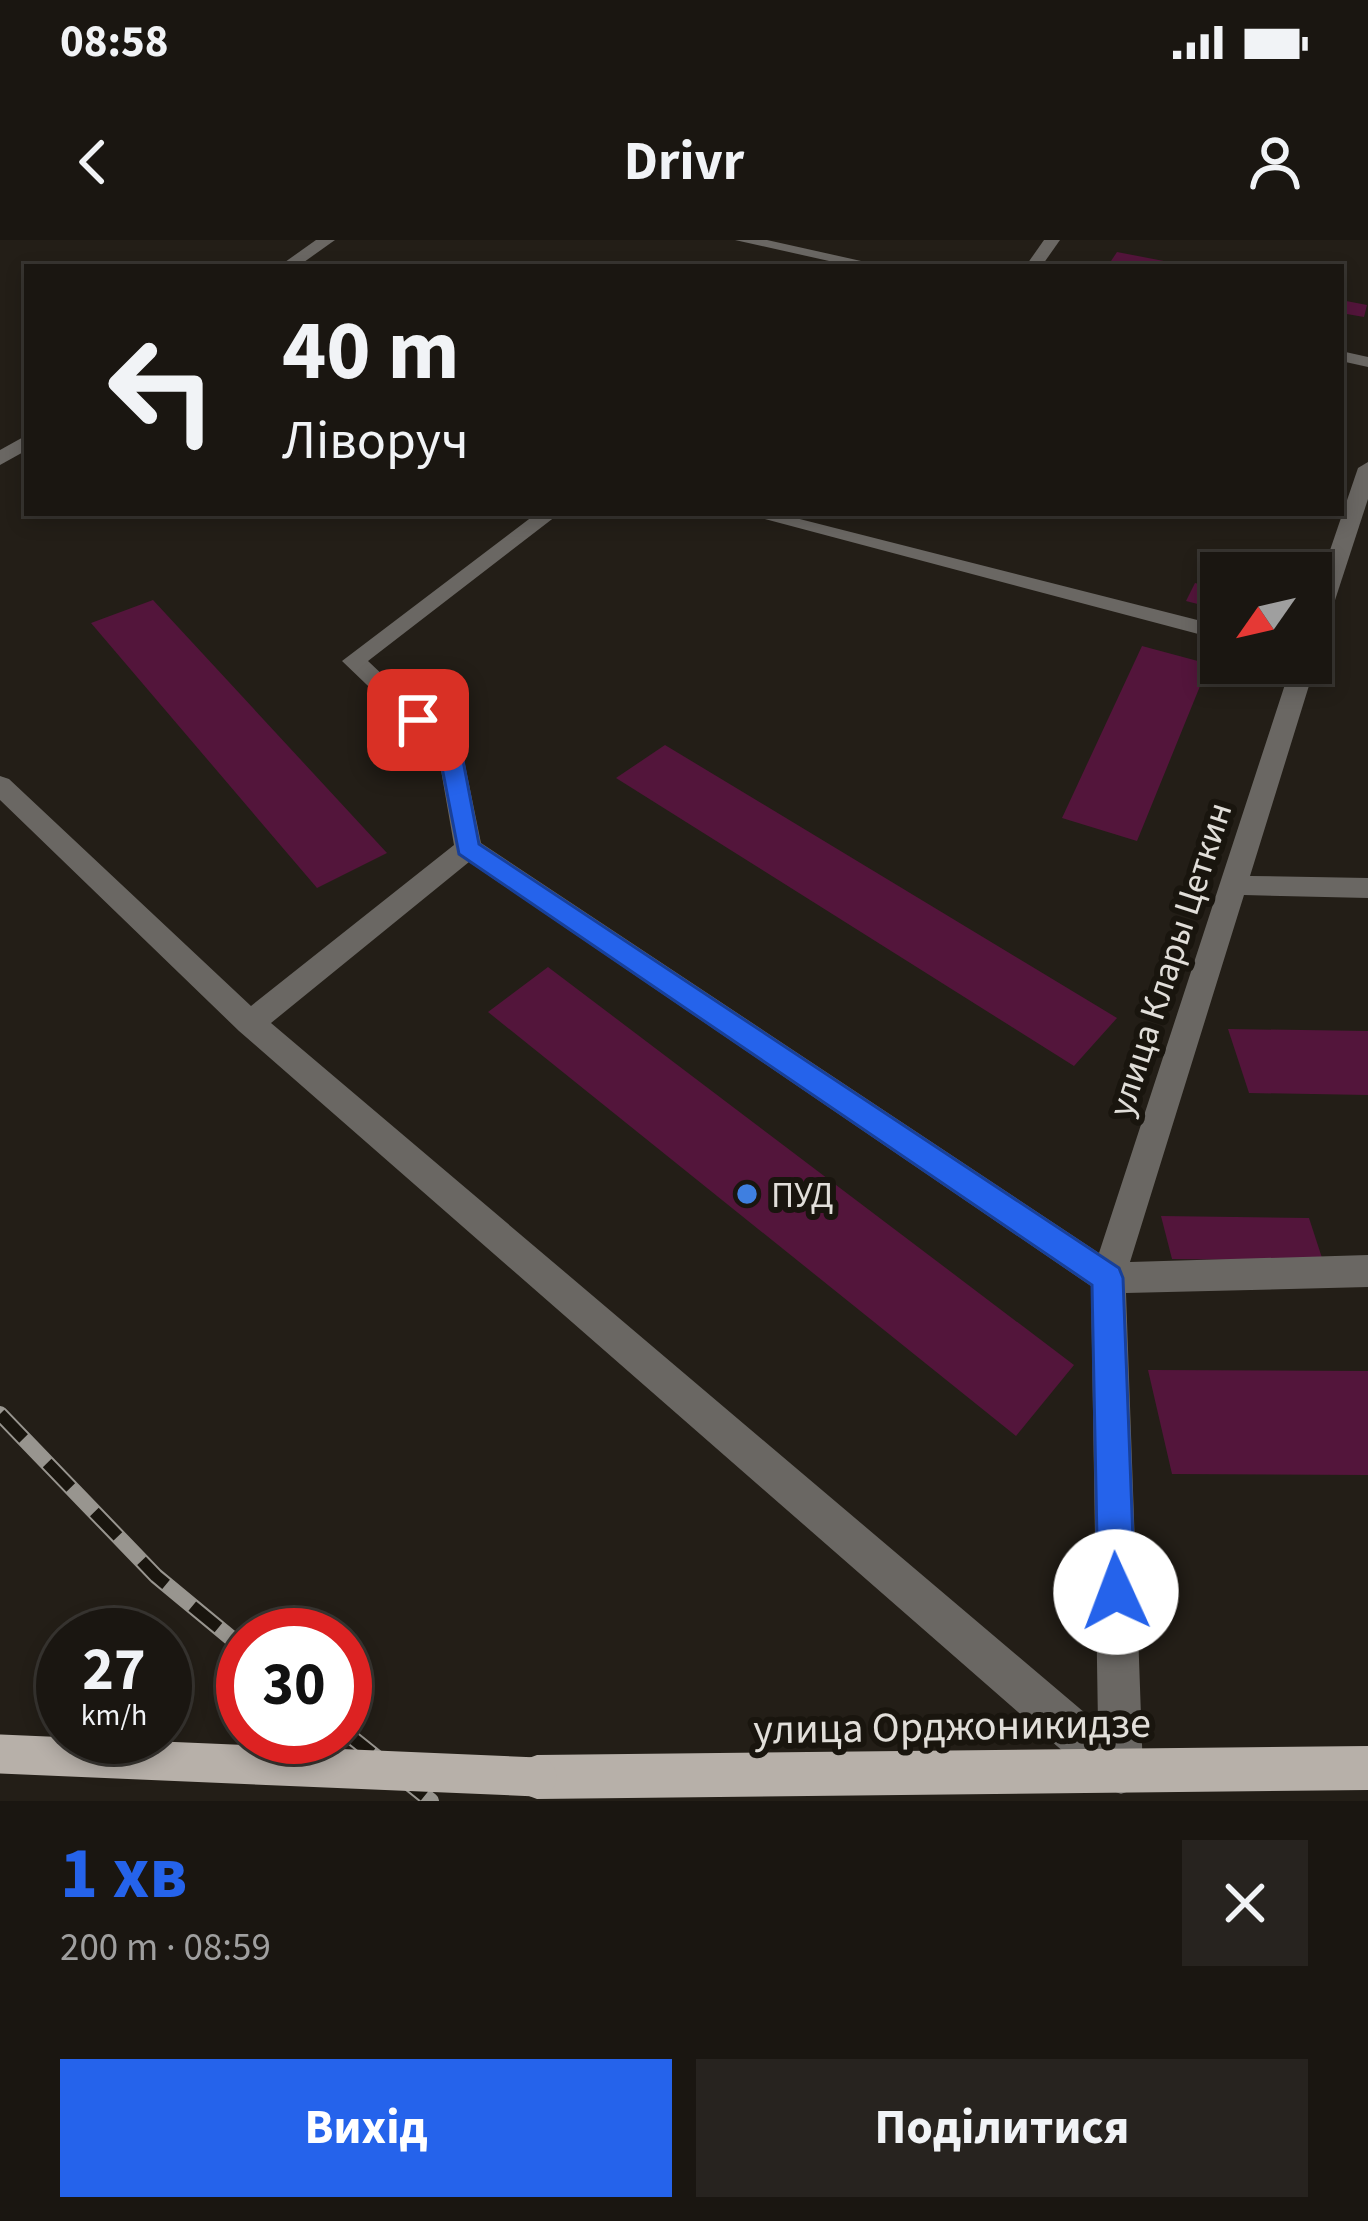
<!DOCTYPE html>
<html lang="uk">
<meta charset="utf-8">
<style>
:root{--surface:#1a1611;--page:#27231f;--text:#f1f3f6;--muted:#9f9f9f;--line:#383531;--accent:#2563eb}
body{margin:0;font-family:"Source Sans 3",sans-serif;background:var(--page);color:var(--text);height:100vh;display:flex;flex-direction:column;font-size:45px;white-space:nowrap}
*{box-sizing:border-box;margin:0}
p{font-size:39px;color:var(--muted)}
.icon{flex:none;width:66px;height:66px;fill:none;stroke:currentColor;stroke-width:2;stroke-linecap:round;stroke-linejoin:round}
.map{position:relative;height:1561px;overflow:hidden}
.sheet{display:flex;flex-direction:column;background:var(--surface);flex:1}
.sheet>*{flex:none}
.top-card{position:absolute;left:24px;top:24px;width:1320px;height:252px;border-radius:0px;box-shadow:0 6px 18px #0003,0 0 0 3px var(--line);background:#1a1611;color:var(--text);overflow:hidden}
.needle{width:78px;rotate:236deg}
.controls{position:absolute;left:1200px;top:312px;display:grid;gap:24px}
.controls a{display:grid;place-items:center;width:132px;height:132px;border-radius:0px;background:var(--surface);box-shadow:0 6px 18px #0003,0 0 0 3px var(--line);font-size:60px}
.speed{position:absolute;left:36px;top:1368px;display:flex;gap:24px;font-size:60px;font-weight:700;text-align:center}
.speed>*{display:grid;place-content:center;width:156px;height:156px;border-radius:50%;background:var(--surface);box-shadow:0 6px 18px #0003,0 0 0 3px var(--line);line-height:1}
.speed small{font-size:30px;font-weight:400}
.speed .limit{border:18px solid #d22;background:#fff;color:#111}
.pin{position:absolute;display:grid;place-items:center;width:102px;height:102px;color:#fff;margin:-51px;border-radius:24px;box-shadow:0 6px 18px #0006}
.me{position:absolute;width:132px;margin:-66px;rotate:358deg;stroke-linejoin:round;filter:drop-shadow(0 0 9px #0008)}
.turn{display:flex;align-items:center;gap:42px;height:252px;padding:0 60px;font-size:54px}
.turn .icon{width:156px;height:156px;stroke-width:2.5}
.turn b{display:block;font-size:84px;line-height:102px}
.round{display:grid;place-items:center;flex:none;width:126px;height:126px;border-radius:0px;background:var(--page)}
.overview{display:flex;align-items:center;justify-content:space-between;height:204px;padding:0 60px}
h1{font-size:72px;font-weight:700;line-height:90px;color:var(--accent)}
.action{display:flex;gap:24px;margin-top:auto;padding:24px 60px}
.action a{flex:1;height:138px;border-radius:0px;background:var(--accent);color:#fff;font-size:48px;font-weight:700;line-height:138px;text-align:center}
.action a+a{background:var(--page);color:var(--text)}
.status{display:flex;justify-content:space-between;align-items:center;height:84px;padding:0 60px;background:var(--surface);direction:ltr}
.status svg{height:33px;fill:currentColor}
header{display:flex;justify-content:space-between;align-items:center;height:156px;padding:0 60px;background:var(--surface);font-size:54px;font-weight:700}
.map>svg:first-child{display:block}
.building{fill:#53153b}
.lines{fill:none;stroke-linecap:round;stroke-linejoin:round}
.minor{fill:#6a6763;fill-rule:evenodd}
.major{fill:#b7b0a9;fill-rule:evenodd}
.rail-casing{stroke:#98958f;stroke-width:16}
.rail{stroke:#19150e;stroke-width:12;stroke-dasharray:34;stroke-linecap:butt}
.major-bridge{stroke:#b7b0a9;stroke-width:39}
.route{fill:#2563eb;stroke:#184099;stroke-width:3}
.shop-dot{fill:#3f7fe0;stroke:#19150e;stroke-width:4.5}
.labels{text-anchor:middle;stroke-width:12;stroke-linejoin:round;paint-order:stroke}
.street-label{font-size:36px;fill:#e1ded9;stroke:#19150e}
.poi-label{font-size:36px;fill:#e1ded9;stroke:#19150e;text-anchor:start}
.near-street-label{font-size:42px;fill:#e1ded9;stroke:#19150e}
</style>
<div class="status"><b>08:58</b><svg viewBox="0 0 49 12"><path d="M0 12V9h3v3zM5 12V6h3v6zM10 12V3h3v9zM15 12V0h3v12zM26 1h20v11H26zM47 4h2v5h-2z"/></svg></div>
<header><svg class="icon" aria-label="back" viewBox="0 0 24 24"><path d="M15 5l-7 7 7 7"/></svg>Drivr<svg class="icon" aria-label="person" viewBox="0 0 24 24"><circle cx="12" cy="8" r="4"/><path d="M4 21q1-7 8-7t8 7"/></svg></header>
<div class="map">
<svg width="1368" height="1561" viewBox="0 0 1368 1561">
<rect width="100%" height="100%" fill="#231e17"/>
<!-- building -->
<g class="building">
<polygon points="1117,12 1169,22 1166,27 1107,27"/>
<polygon points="1341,60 1367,65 1364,77 1341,73"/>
<polygon points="1195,343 1221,350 1221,370 1186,361"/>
<polygon points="153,360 387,613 317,648 91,383"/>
<polygon points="1142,406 1209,424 1137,601 1062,578"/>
<polygon points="665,505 1117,778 1074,826 616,538"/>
<polygon points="548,727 1074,1125 1016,1196 488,772"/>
<polygon points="1228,789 1368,791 1368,855 1249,853"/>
<polygon points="1161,976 1309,978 1323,1021 1172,1019"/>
<polygon points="1148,1130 1368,1131 1368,1235 1172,1234"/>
</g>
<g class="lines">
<!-- minor -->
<g class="minor">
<polygon points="316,0 335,0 297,27 278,27"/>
<polygon points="735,0 767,0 888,27 856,27"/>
<polygon points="1044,0 1060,0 1041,27 1025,27"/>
<polygon points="1341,111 1368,117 1368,127 1341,121"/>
<polygon points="27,195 27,210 0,225 0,210"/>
<polygon points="1368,222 1368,259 1322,400 1311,407 1311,366 1358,228"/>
<path d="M537 273H560L368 421 462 510 481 603 1099 1013 1292 423H1311V418L1316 423 1250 636 1368 638V658L1244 655 1130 1022 1368 1015V1047L1126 1053 1143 1532 1137 1548 1121 1554 1105 1548 239 791 0 560V536L9 539 251 766 454 605 438 513 342 421ZM469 622 1091 1046 1098 1484 271 783Z"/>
<polygon points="742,273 776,273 1221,386 1221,400"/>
</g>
<!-- major -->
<polygon class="major" points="1368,1506 1368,1550 537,1559 521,1553 515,1537 521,1521 537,1515"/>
<!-- rail casing -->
<g class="rail-casing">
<g id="rail">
<polyline points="0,1174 156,1336 243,1408"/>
<polyline points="345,1492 431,1561"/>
</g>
</g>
<!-- rail -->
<use href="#rail" class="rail"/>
<!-- major-bridge -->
<polyline class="major-bridge" points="0,1514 537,1537"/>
</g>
<!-- route -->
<polygon class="route" points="418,473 461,510 479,604 1119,1028 1123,1038 1135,1352 1129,1365 1116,1371 1103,1365 1098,1352 1092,1045 459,614 439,512 407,480"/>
<!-- markers -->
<circle class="shop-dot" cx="747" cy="954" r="12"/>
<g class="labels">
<!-- street labels -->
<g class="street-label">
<text transform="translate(1169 719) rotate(-72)" y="13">улица Клары Цеткин</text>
</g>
<!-- poi labels -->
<g class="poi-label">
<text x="771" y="967">ПУД</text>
</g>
<!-- near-street labels -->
<g class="near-street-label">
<text transform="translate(952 1485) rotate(-1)" y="15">улица Орджоникидзе</text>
</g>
</g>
</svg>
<div class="controls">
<a><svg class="needle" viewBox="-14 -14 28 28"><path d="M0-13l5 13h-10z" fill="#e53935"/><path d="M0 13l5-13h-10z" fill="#9f9f9f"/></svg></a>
</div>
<div class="speed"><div>27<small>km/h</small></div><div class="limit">30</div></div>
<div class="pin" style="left:418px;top:480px;background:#d93025"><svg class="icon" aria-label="arrive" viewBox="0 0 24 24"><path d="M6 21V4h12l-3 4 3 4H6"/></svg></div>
<svg class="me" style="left:1116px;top:1352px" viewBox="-20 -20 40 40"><circle r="19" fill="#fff"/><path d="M0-13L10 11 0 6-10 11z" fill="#2563eb"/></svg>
<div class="top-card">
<div class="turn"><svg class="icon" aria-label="left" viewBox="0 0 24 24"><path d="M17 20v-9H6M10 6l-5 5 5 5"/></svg><div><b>40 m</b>Ліворуч</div></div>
</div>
</div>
<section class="sheet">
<div class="overview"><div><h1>1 хв</h1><p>200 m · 08:59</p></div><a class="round"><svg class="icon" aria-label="close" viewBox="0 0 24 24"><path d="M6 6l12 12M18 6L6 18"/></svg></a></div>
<div class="action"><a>Вихід</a><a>Поділитися</a></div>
</section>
